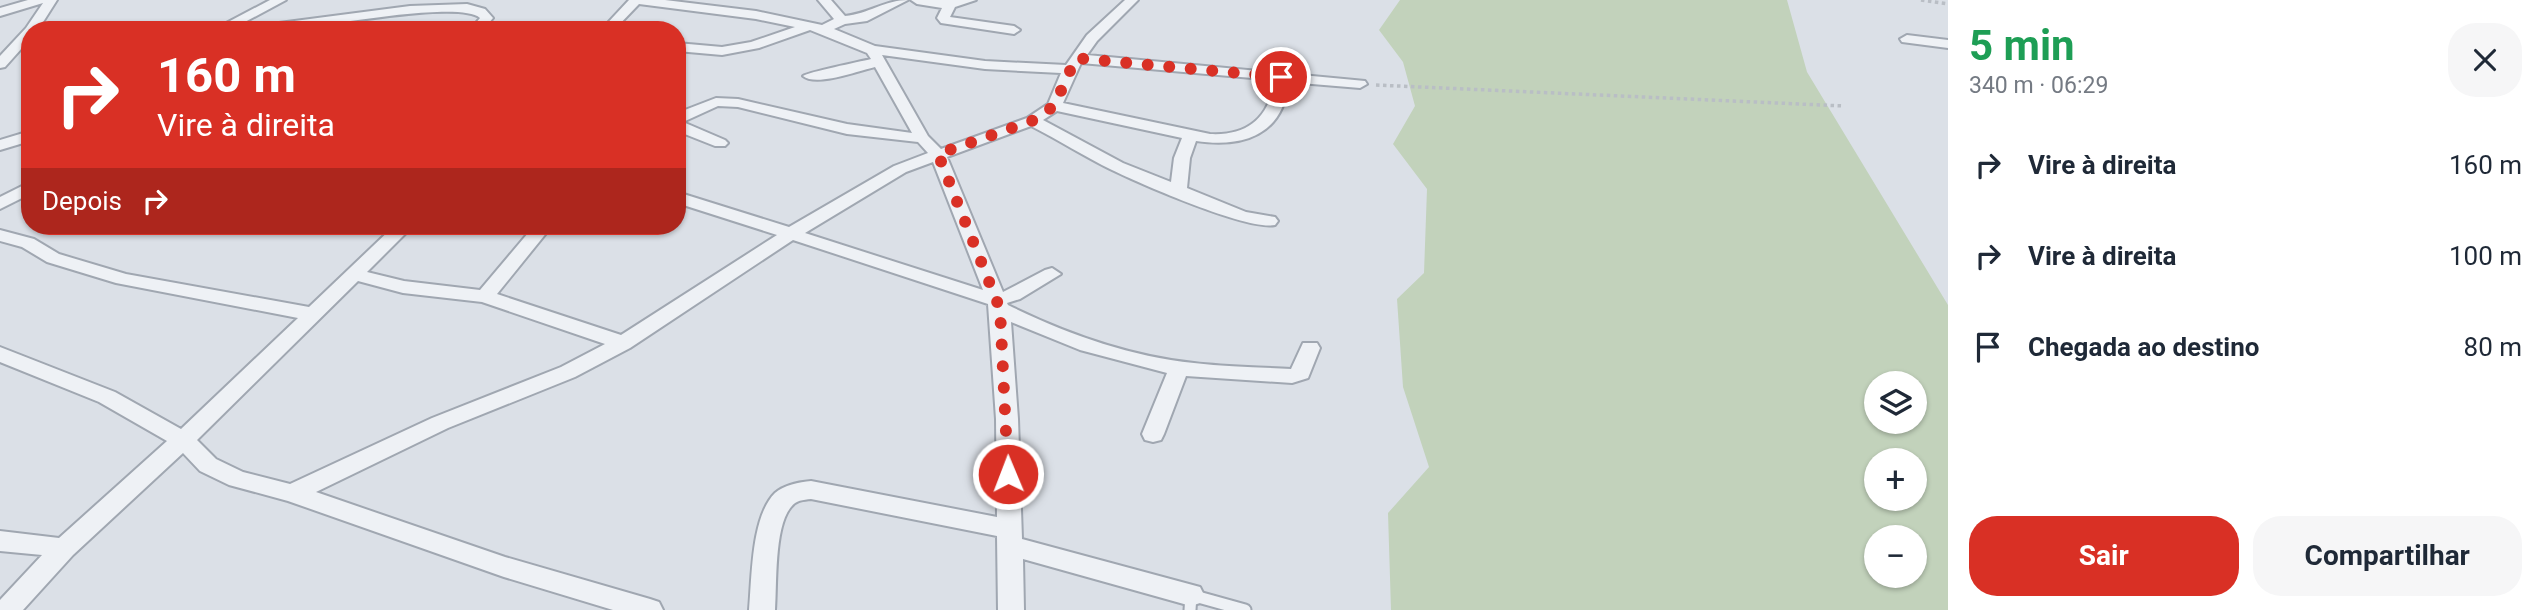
<!DOCTYPE html>
<html lang="pt">
<meta charset="utf-8">
<style>
:root{--surface:#fff;--page:#f6f6f7;--text:#1f2937;--muted:#747a83;--accent:#d93025}
body{margin:0;font-family:Roboto,sans-serif;background:var(--page);color:var(--text);height:100vh;display:flex;flex-direction:column;font-size:26px;white-space:nowrap}
*{box-sizing:border-box;margin:0}
p{font-size:23px;color:var(--muted)}
.icon{flex:none;width:38px;height:38px;fill:none;stroke:currentColor;stroke-width:2;stroke-linecap:round;stroke-linejoin:round}
.map{position:relative;flex:1;overflow:hidden}
.sheet{display:flex;flex-direction:column;background:var(--surface);width:595px}
.sheet>*{flex:none}
.banner{position:absolute;left:21px;top:21px;width:665px;height:214px;border-radius:28px;box-shadow:0 2px 5px #0004;background:#d93025;color:#fff;overflow:hidden}
.fabs{position:absolute;left:1864px;top:371px;display:grid;gap:14px}
.fabs a{display:grid;place-items:center;width:63px;height:63px;border-radius:50%;background:var(--surface);box-shadow:0 2px 5px #0004;font-size:35px}
.pin{position:absolute;display:grid;place-items:center;width:60px;height:60px;color:#fff;margin:-30px;border:4px solid #fff;border-radius:50%;box-shadow:0 2px 7px #0007}
.me{position:absolute;width:77px;margin:-38px;rotate:359deg;stroke-linejoin:round;filter:drop-shadow(0 0 5px #0008)}
.turn{display:flex;align-items:center;gap:24px;height:147px;padding:0 21px;font-size:32px}
.turn .icon{width:91px;height:91px;stroke-width:2.5}
.turn b{display:block;font-size:49px;line-height:60px}
.then{display:flex;align-items:center;height:66px;padding:0 21px;background:#0003;gap:14px;font-size:26px}
.round{display:grid;place-items:center;flex:none;width:74px;height:74px;border-radius:28px;background:var(--page)}
.headline{display:flex;align-items:center;justify-content:space-between;height:119px;padding:0 21px}
h1{font-size:42px;font-weight:700;line-height:52px;color:#1e9e55}
.primary-button{display:flex;gap:14px;margin-top:auto;padding:14px 21px}
.primary-button a{flex:1;height:80px;border-radius:28px;background:var(--accent);color:#fff;font-size:28px;font-weight:700;line-height:80px;text-align:center}
.primary-button a+a{background:var(--page);color:var(--text)}
ul{padding:0;list-style:none}
li{display:flex;align-items:center;gap:21px;height:91px;padding:0 21px}
li div{flex:1}
li b{display:block;font-size:26px}
li em{font-style:normal}
main{display:flex;flex:1;min-height:0}
.map>svg:first-child{display:block}
.green{fill:#c2d2bb;fill-rule:evenodd}
.lines{fill:none;stroke-linecap:round;stroke-linejoin:round}
.service-casing{stroke:#a0a7b1;stroke-width:15}
.minor-casing{stroke:#a0a7b1;stroke-width:4}
.path{stroke:#b9bec5;stroke-width:3.5;stroke-dasharray:3.5 3.5;stroke-linecap:butt}
.service{stroke:#eef1f5;stroke-width:11}
.minor{fill:#eef1f5;fill-rule:evenodd}
.route{stroke:#d93025;stroke-width:12;stroke-dasharray:0 21.6}
</style>
<main>
<div class="map">
<svg width="1948" height="610" viewBox="0 0 1948 610">
<rect width="100%" height="100%" fill="#dbe0e7"/>
<!-- green -->
<path class="green" d="M1400 0H1787L1807 72 1948 305V610H1391L1388 513 1429 467 1403 387 1397 299 1424 273 1427 189 1393 144 1415 106 1403 62 1379 30ZM1876 383H1914V422H1876ZM1876 460H1914V499H1876ZM1876 537H1914V576H1876Z"/>
<g class="lines">
<!-- service casing -->
<g class="service-casing">
<polyline id="service" points="1190,610 1191,595 1245,610"/>
</g>
<!-- minor casing -->
<g class="minor-casing">
<g id="minor">
<polygon points="28,0 57,0 38,30 30,30 30,39 5,67 0,68 0,56 26,28 43,3 0,16 0,8"/>
<polygon points="270,0 286,0 230,30 213,30"/>
<path d="M629 0H665L756 11 822 25 834 19 818 0H831L845 16C868 14 885 0 908 0L867 21 845 24 834 29 875 46 985 61 1066 65 1087 35 1125 0H1138L1097 41 1087 55 1365 81 1367 84 1360 88 1288 82C1284 135 1243 148 1196 141L1190 158 1187 188 1246 212 1275 217 1278 221 1275 225C1248 231 1141 184 1112 170 1085 157 1059 140 1031 126L947 157 1003 292 1045 270 1052 268 1061 274 1020 299 1007 303 1008 305C1067 334 1129 356 1194 363 1226 367 1259 367 1291 369L1303 343H1317L1320 348 1308 378 1292 383 1186 376 1164 434 1161 440 1153 442 1145 440 1142 434 1167 373 1080 350 1011 322 1018 419 1022 539 1200 587 1204 595 1200 603 1191 606 1023 559 1024 610H998L997 536 811 499C803 500 796 500 791 507 774 527 777 584 775 610H749C752 578 751 517 775 493 784 485 799 482 811 481L997 517 996 419 988 304 793 240 630 348 575 377 448 428 316 492 505 557 650 599 659 602 663 610H613L504 577 288 501 229 485 200 471 183 453 73 555 23 610H0V600L42 555 0 551V531L59 538 167 441 99 402 0 362V347L115 392 181 429 298 318 116 283 47 262 22 247 0 241V230L34 239 59 254 126 274 309 307 394 226H413L367 272 404 281 480 290 534 226H552L497 294 621 335 777 235 677 203V192L789 227 894 166 928 153 918 142 847 134 738 107 718 106 683 122 725 140 728 143 725 146H715L677 131V113L716 98 738 99 847 124 912 133 875 67C858 71 816 87 803 76 808 72 859 62 871 59L867 53 810 30 759 48 722 55 677 51V43L722 47 751 42 795 27 756 19 639 4 614 30H601ZM882 55 985 69 1061 73 1048 104 1027 118 941 149 928 136ZM1081 63 1274 80C1270 118 1247 136 1210 134L1063 103ZM1057 111 1182 138 1174 158 1171 182 1123 163 1043 120ZM933 162 983 290 805 233 906 172ZM358 281 403 293 482 302 605 344 561 367 432 418 290 484 243 472 216 459 197 440Z"/>
<polygon points="911,0 976,0 955,7 950,17 1014,26 1020,30 1014,34 941,23 937,18 942,8 917,4"/>
<path d="M467 4 485 9 493 18 483 30H470L480 18C459 0 321 27 288 30 275 31 262 30 250 30L256 26 410 6Z"/>
<polygon points="1907,35 1948,40 1948,48 1902,42 1900,39"/>
<polygon points="30,131 30,141 0,150 0,140"/>
<polygon points="30,182 30,194 0,209 0,197"/>
</g>
</g>
<!-- path -->
<g class="path">
<polyline points="1921,0 1948,4"/>
<polyline points="1376,85 1844,106"/>
</g>
<!-- service -->
<use href="#service" class="service"/>
<!-- minor -->
<use href="#minor" class="minor"/>
</g>
<g class="lines">
<!-- route -->
<polyline class="route" points="1008,474 1000,309 938,154 1032,121 1054,106 1076,58 1281,77"/>
</g>
</svg>
<div class="fabs">
<a><svg class="icon" aria-label="layers" viewBox="0 0 24 24"><path d="M12 4l9 5-9 5-9-5zM3 14l9 5 9-5"/></svg></a>
<a>+</a>
<a>−</a>
</div>
<div class="pin" style="left:1281px;top:77px;background:#d93025"><svg class="icon" aria-label="arrive" viewBox="0 0 24 24"><path d="M6 21V4h12l-3 4 3 4H6"/></svg></div>
<svg class="me" style="left:1008px;top:474px" viewBox="-20 -20 40 40"><circle r="17" fill="#d93025" stroke="#fff" stroke-width="3"/><path d="M0-11L8 9 0 5-8 9z" fill="#fff"/></svg>
<div class="banner">
<div class="turn"><svg class="icon" aria-label="right" viewBox="0 0 24 24"><path d="M7 20v-9h11M14 6l5 5-5 5"/></svg><div><b>160 m</b>Vire à direita</div></div>
<div class="then">Depois<svg class="icon" aria-label="right" viewBox="0 0 24 24"><path d="M7 20v-9h11M14 6l5 5-5 5"/></svg></div>
</div>
</div>
<section class="sheet">
<div class="headline"><div><h1>5 min</h1><p>340 m · 06:29</p></div><a class="round"><svg class="icon" aria-label="close" viewBox="0 0 24 24"><path d="M6 6l12 12M18 6L6 18"/></svg></a></div>
<ul>
<li><svg class="icon" aria-label="right" viewBox="0 0 24 24"><path d="M7 20v-9h11M14 6l5 5-5 5"/></svg><div><b>Vire à direita</b></div><em>160 m</em></li>
<li><svg class="icon" aria-label="right" viewBox="0 0 24 24"><path d="M7 20v-9h11M14 6l5 5-5 5"/></svg><div><b>Vire à direita</b></div><em>100 m</em></li>
<li><svg class="icon" aria-label="arrive" viewBox="0 0 24 24"><path d="M6 21V4h12l-3 4 3 4H6"/></svg><div><b>Chegada ao destino</b></div><em>80 m</em></li>
</ul>
<div class="primary-button"><a>Sair</a><a>Compartilhar</a></div>
</section>
</main>
